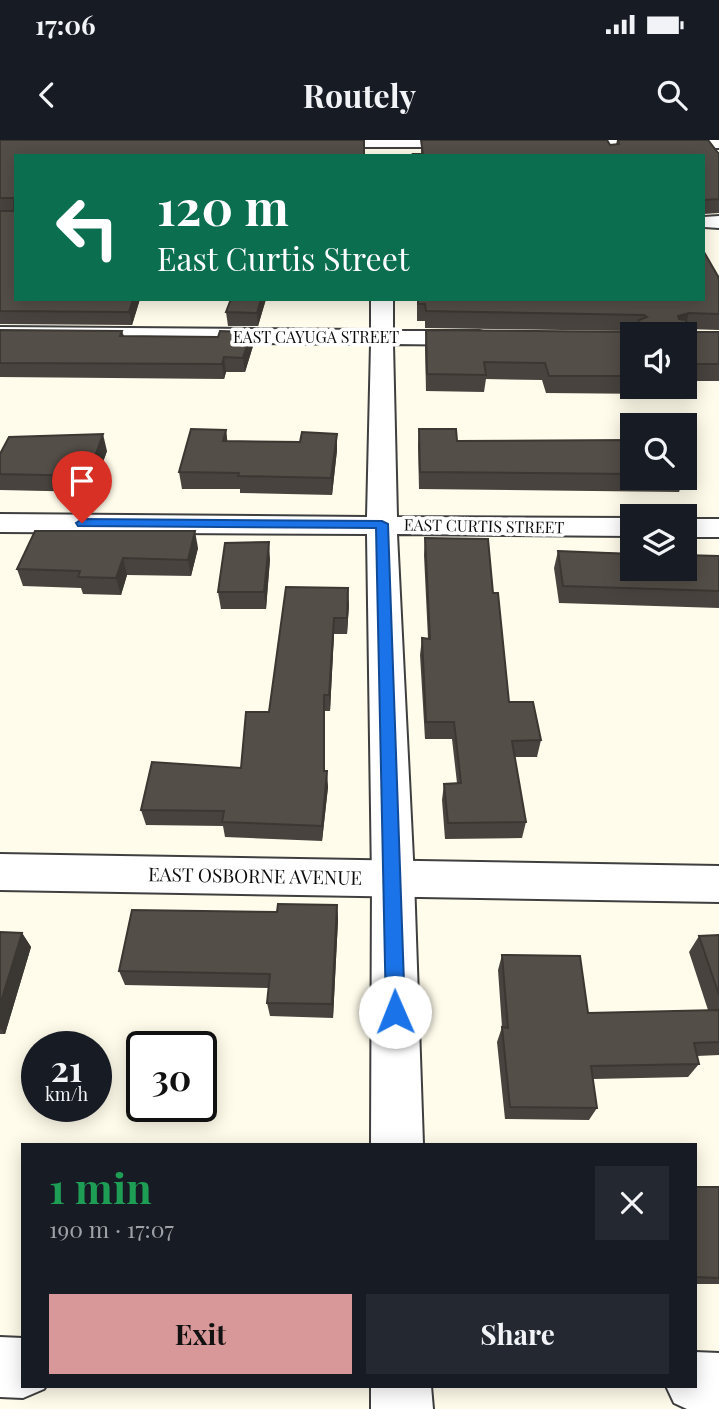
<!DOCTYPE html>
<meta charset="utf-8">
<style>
:root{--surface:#171b24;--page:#242831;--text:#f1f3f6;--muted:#9ea1a6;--accent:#d89798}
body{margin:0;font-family:"Playfair Display",serif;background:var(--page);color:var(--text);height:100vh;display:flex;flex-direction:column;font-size:26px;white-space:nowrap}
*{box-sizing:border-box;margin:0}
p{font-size:23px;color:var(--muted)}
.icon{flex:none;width:38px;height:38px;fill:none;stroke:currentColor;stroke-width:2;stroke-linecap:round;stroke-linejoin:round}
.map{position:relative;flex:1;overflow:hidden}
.side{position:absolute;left:21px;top:1003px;width:676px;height:245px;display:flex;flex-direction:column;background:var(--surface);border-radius:0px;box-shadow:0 4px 18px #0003}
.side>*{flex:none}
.top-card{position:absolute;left:14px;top:14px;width:691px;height:147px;border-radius:0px;box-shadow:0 4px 18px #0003;background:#0b6e4f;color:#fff;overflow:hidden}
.buttons{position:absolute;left:620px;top:182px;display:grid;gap:14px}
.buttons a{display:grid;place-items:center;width:77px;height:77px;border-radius:0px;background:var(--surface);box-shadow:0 4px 18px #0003;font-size:35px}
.speed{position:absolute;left:21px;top:891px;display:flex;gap:14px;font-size:35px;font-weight:700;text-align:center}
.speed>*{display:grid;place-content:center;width:91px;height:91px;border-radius:50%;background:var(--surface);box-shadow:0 4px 18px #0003;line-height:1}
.speed small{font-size:18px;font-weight:400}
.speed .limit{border:4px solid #111;border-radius:10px;background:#fff;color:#111}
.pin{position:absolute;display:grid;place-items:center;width:60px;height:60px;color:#fff;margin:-72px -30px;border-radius:50% 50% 50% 0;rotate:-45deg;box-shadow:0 0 7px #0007}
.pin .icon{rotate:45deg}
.me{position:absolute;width:77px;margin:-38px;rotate:359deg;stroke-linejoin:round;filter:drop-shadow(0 0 5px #0008)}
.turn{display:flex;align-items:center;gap:24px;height:147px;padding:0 28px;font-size:32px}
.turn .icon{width:91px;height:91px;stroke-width:2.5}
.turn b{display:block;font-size:49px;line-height:60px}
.round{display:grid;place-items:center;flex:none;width:74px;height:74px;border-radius:0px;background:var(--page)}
.headline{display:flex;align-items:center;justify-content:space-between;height:119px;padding:0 28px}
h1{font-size:42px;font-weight:700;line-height:52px;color:#1e9e55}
.cta{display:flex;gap:14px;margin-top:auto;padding:14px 28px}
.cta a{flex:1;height:80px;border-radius:0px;background:var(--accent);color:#111;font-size:28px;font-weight:700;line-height:80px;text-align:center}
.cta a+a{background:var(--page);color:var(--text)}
.status{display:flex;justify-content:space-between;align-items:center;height:49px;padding:0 35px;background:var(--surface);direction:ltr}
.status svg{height:19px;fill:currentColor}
header{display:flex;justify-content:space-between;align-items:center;height:91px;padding:0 28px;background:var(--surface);font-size:32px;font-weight:700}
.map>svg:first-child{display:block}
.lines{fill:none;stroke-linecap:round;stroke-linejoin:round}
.minor-casing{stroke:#3f3f3f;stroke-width:4}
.tertiary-casing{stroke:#3f3f3f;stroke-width:4}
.minor{fill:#fff;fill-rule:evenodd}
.tertiary{fill:#fff;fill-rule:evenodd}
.wall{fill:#48433e}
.shaded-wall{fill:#3b3732}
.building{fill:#544e48;stroke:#3b3732;stroke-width:2}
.route{fill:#1a73e8;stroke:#114b97;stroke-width:2}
.labels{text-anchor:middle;stroke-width:7;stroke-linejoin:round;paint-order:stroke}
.far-street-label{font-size:16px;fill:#0c0c0c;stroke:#fff}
.street-label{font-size:19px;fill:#0c0c0c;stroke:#fff}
</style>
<div class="status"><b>17:06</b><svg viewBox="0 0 49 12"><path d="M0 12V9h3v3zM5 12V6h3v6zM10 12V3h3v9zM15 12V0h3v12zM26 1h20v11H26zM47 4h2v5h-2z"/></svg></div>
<header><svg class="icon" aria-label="back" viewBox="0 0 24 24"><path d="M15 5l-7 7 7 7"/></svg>Routely<svg class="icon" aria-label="search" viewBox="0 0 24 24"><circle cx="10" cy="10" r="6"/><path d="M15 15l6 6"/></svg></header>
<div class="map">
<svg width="719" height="1269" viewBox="0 0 719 1269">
<rect width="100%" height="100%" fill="#fffceb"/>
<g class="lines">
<!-- minor casing -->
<g class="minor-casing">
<g id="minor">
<polygon points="306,0 478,0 480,2 472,7 312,7 307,5"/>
<polygon points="551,0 719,0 719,8 557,7 552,5"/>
<polygon points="719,76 719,88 704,87 704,77"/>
<polygon points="371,159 393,159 393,191 479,191 487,193 490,198 487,203 479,205 393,204 397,377 632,378 632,396 397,394 414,739 423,1004 371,1004 372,739 367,394 0,392 0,374 367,377 371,204 0,201 0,187 371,190"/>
<rect x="684" y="379" width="35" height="18"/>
<polygon points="0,1197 23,1198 23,1246 46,1246 44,1249 23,1258 0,1257"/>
<polygon points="695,1212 719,1213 719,1269 687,1269 674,1263 666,1246 695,1246"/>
<polygon points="371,1246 431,1246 433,1269 371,1269"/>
</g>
</g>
<!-- tertiary casing -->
<g class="tertiary-casing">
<polygon id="tertiary" points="0,714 719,726 719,762 0,750"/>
</g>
<!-- minor -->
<use href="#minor" class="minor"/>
<!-- tertiary -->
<use href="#tertiary" class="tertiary"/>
</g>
<!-- wall -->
<g class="wall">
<polygon points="0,0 16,16 16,159 140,159 132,185 0,184 0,71 14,71 14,70 0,70"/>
<polygon points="421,0 607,0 610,5 616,5 617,0 708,0 719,14 719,73 704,74 704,16 421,14"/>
<polygon points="719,138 719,190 688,189 689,192 719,192 719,241 684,241 684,194 632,194 632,247 657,247 655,254 546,253 542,240 486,239 484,252 426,251 425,207 426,190 636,191 425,188 425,181 417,181 417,159 704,159"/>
<polygon points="231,159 266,159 258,186 228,186 226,172"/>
<polygon points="0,190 122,191 124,196 218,197 251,192 253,206 245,232 226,232 224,239 0,237"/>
<polygon points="419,289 457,301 632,300 632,338 684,338 679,352 419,349 418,305"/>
<polygon points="226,290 227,301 337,310 332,355 240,353 240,349 182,349 179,332"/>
<polygon points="107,311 92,352 0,350 0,314"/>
<polygon points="425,398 493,453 509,562 541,600 537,617 515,617 526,682 522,698 445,699 442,660 444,644 457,643 452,599 425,599 420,515 422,498 428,499 424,415"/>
<polygon points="198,408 191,436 127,435 121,455 83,454 81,448 23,446 17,429"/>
<polygon points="558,411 719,416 719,468 559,463 554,428"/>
<polygon points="270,419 266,469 221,469 218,452"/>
<polygon points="286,447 349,464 347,494 334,494 330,571 325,571 325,631 328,647 322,701 225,697 223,686 146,685 141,670 241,628 269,572"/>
<polygon points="337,765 338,780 333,878 270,876 267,863 269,848 125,845 119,831 277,772"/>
<polygon points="0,792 22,793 31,807 5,894 0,894"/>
<polygon points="719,795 719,915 697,916 699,924 688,937 593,939 597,968 589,980 505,979 497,902 502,887 498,830 502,815 588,873 708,870 689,812 699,796"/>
<rect x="695" y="1047" width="24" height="97"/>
</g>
<!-- shaded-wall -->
<g class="shaded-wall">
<polygon points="133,159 140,159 132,185 129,172"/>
<polygon points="261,159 266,159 258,186 257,173"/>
<polygon points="689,173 684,189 674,193 678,176"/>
<polygon points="251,192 253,206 245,232 243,218"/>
<polygon points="224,217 226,232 224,239 222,224"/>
<polygon points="226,290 228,306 223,301"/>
<polygon points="103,294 107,311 92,352 88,336"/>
<polygon points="337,294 337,310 332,355 331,338"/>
<polygon points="195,391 198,408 191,436 188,420"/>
<polygon points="269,402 270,419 266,469 264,452"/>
<polygon points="123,418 127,435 121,455 116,438"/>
<polygon points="348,448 349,464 347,494 347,478"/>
<polygon points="334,478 334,494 330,571 329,555"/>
<polygon points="324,555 325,571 325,647 324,631"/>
<polygon points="327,631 328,647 322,701 322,686"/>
<polygon points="337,765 338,780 333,878 332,864"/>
<polygon points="22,793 31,807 5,894 0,888 0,865"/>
</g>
<!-- building -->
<g class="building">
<polygon points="0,0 364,0 364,15 374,15 16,16 16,159 133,159 129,172 0,171 0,71 14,71 14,58 0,58"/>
<polygon points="421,0 607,0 610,5 619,4 618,0 708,0 719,14 719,59 704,60 704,16 414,16 413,14 423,14"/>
<polygon points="704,112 719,138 719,174 689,173 678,176 679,179 686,180 689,192 719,192 719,224 684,224 684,194 632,194 632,236 549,236 545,223 484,222 486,235 427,234 426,190 636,192 639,180 647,177 644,175 426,171 425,164 418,164 418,159 704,159"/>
<polygon points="231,159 261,159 257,173 226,172"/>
<polygon points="0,190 122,191 120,196 218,197 220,191 251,192 243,218 224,217 222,224 0,223"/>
<polygon points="191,289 226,290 223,301 300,302 302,292 337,294 331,338 238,336 239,333 179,332"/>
<polygon points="419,289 456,289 457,301 632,300 632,334 420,332"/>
<polygon points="103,294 88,336 0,334 0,314 9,297"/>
<polygon points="35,391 195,391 188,420 123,418 116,438 78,437 80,431 17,429"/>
<polygon points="425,398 488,399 493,453 498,453 509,562 533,562 541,600 512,601 526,682 448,683 444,644 461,643 454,582 426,582 422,498 430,499"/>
<polygon points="269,402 264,452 218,452 225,403"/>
<polygon points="558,411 632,414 632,429 684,429 684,415 719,416 719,451 563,446"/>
<polygon points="286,447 348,448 347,478 334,478 329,555 324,555 324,631 327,631 322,686 222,682 224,671 141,670 152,622 241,628 246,572 269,572"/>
<polygon points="278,764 337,765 332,864 267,863 270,834 119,831 132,770 277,772"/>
<polygon points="0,792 22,793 0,865"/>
<polygon points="719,795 719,855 699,796"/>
<polygon points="502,815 580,816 588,873 719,870 719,902 694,903 699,924 591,926 597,968 510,967 502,887 508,888"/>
<polygon points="695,1047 719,1047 719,1138 695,1137"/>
</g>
<!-- route -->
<polygon class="route" points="82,379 382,381 388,384 405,872 402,878 395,881 388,878 386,872 376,388 78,386 76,383"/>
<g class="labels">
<!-- far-street labels -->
<g class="far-street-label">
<text x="316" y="203">EAST CAYUGA STREET</text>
<text transform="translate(484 386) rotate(1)" y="6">EAST CURTIS STREET</text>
</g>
<!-- street labels -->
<g class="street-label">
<text transform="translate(255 736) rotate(1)" y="7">EAST OSBORNE AVENUE</text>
</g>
</g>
</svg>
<div class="buttons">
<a><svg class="icon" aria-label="sound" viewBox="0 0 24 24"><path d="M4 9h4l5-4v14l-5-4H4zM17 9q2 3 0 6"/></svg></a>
<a><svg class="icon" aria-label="search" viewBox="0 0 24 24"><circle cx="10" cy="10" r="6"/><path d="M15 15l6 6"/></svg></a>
<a><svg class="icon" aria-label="layers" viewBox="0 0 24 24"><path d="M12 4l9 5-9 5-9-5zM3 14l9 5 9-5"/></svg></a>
</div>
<div class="speed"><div>21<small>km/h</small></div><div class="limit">30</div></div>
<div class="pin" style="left:82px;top:383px;background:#d93025"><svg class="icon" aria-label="arrive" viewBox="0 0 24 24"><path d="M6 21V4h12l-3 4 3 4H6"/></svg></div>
<svg class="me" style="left:395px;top:872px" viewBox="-20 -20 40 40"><circle r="19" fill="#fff"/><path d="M0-13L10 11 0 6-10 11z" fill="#1a73e8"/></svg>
<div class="top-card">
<div class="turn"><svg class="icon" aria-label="left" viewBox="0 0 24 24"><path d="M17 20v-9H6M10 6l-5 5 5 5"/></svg><div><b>120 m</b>East Curtis Street</div></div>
</div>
<section class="side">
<div class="headline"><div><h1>1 min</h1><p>190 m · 17:07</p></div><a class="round"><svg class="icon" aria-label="close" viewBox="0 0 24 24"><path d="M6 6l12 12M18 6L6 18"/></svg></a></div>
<div class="cta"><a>Exit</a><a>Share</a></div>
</section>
</div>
